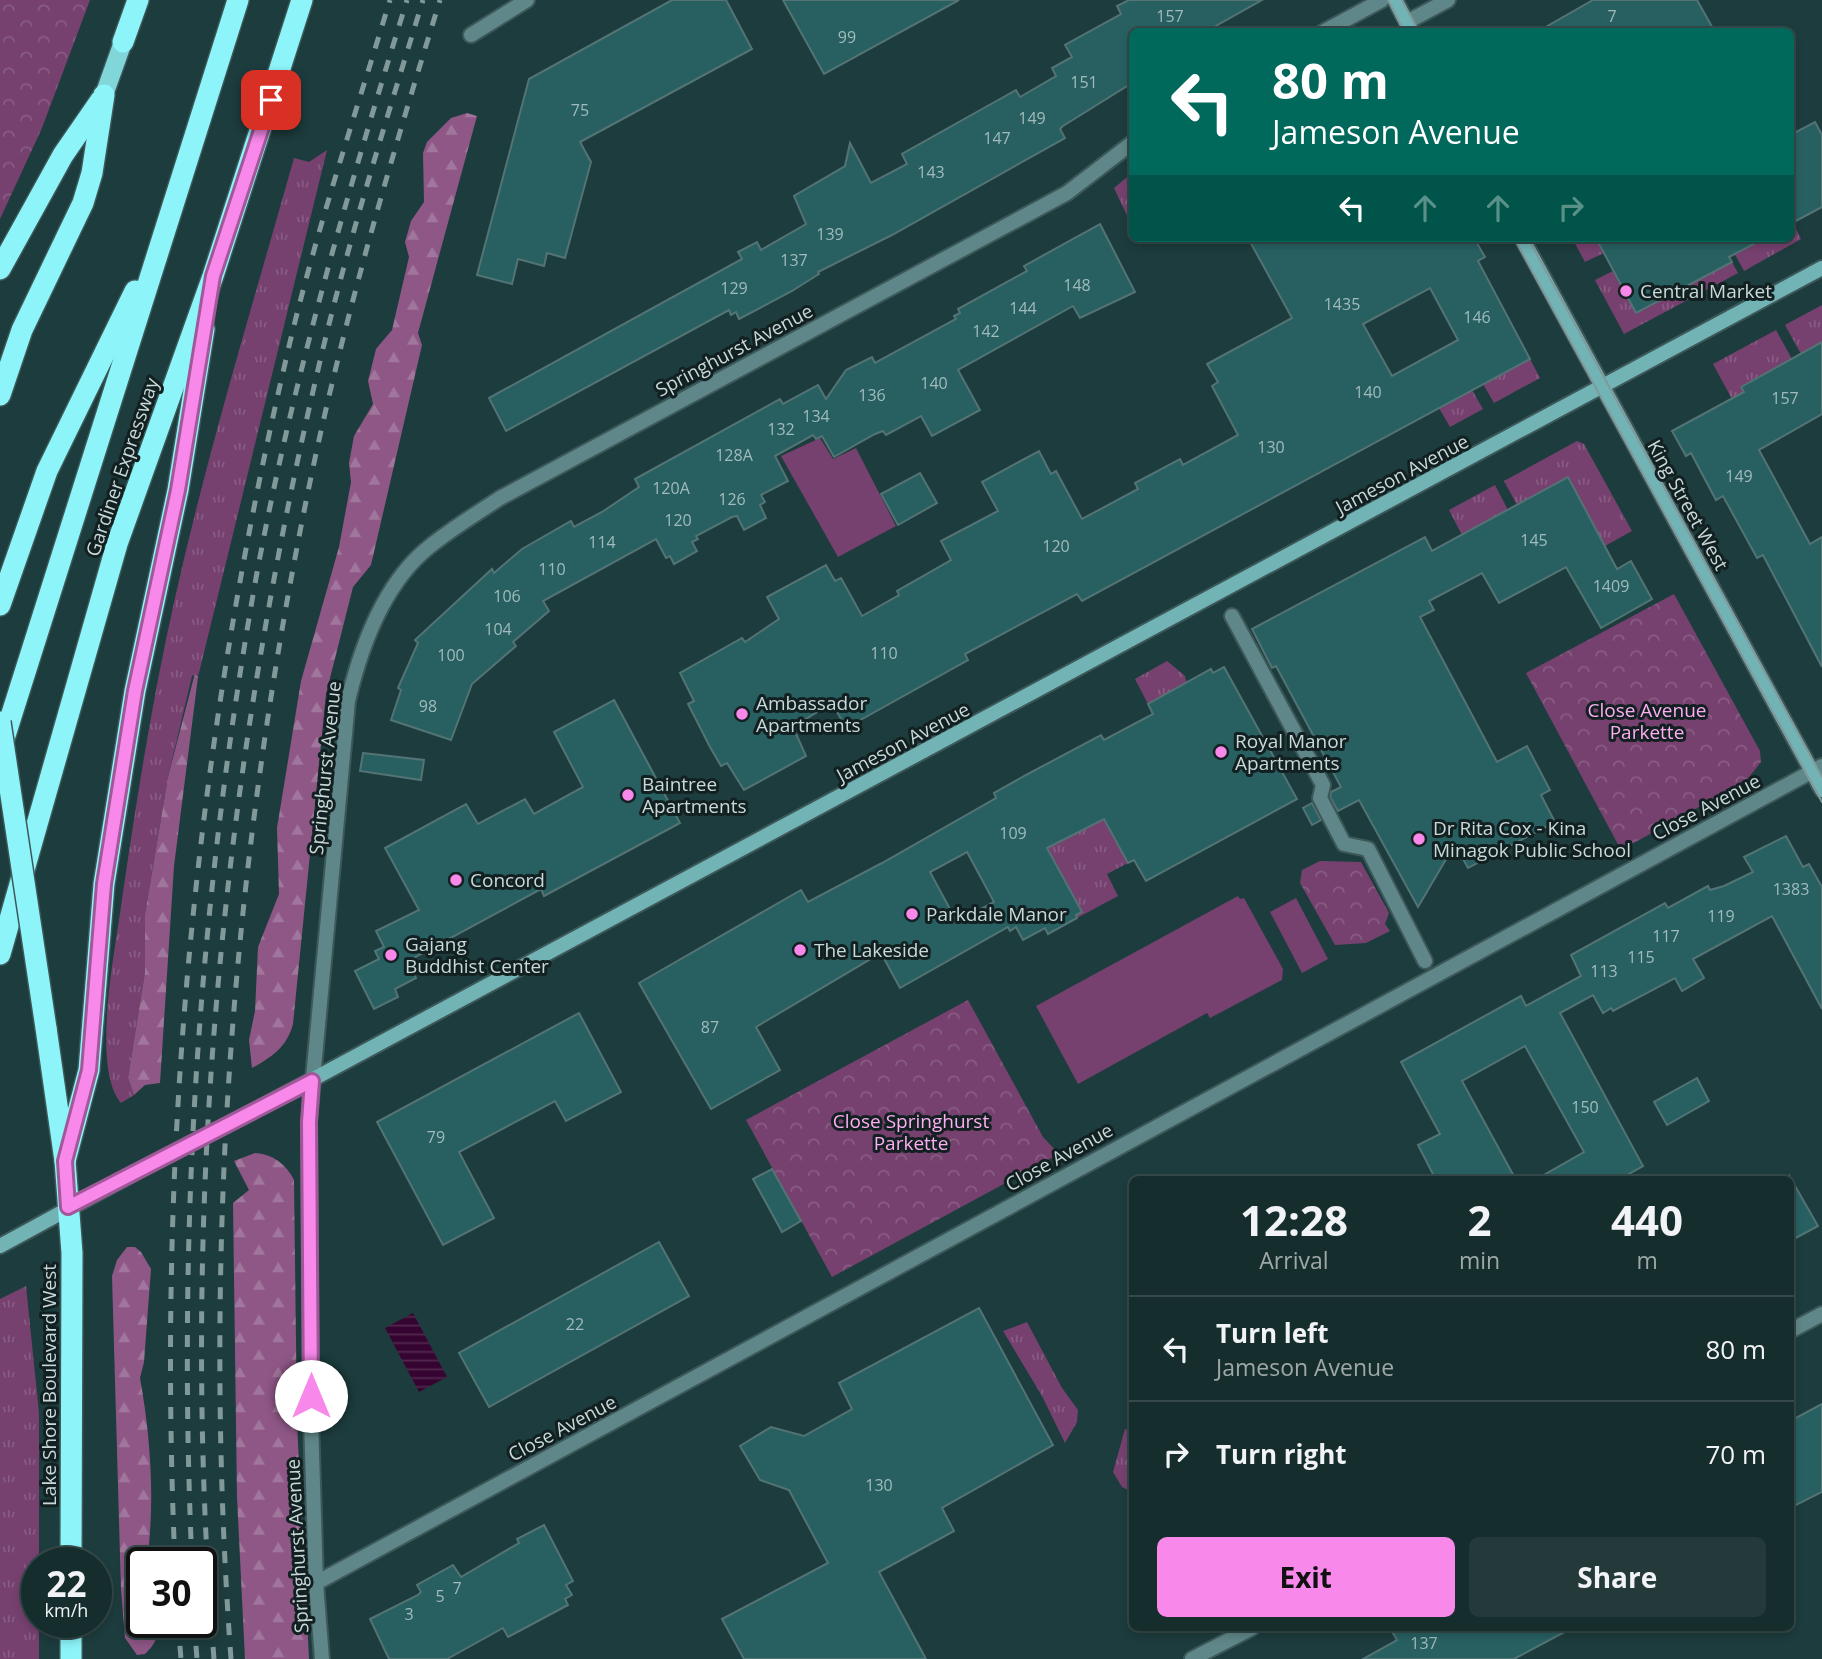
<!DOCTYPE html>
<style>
:root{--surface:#162d2e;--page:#23393a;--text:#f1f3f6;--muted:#9ea8aa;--line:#35494a;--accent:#f888ea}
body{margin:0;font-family:"Open Sans",sans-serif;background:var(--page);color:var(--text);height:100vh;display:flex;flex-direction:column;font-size:26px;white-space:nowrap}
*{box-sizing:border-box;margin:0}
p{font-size:23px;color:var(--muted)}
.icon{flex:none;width:38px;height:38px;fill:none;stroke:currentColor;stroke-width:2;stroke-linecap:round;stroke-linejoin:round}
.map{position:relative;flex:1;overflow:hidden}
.panel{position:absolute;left:1129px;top:1176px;width:665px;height:455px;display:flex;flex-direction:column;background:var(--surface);border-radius:10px;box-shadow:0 4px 10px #0003,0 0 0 2px var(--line)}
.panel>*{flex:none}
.guide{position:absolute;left:1129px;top:28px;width:665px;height:214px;border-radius:10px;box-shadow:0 4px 10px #0003,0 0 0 2px var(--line);background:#00695c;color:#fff;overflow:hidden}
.speed{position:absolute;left:21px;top:1547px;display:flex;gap:14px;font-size:35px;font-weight:700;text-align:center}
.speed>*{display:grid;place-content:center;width:91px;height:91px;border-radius:50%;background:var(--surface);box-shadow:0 4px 10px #0003,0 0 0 2px var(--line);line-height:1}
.speed small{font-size:18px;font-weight:400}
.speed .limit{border:4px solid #111;border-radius:10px;background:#fff;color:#111}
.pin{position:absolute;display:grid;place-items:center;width:60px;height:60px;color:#fff;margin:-30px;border-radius:14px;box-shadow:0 4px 10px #0006}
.me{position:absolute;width:77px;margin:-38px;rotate:0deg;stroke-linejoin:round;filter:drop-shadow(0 0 5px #0008)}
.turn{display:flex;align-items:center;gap:24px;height:147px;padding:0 28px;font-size:32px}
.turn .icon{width:91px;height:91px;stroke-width:2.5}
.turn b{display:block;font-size:49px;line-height:60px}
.lanes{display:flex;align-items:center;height:66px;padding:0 28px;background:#0003;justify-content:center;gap:35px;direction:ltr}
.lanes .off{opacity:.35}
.eta{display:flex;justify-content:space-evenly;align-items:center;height:119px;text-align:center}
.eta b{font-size:42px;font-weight:700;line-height:49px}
.action{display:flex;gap:14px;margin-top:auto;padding:14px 28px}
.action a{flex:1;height:80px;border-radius:10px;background:var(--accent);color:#111;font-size:28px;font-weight:700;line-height:80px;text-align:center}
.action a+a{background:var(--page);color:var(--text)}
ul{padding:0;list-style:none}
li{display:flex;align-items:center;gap:21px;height:105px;padding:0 28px;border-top:2px solid var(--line)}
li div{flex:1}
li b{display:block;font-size:26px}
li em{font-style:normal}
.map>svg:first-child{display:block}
.grass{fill:url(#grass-tufts)}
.forest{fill:url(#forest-firs)}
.park{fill:url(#park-crowns)}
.garden{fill:#76416f}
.water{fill:url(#water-rules)}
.building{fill:#286062;stroke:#537374;stroke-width:2;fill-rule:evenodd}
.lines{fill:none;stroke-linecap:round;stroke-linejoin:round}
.street-casing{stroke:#3c5859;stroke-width:18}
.secondary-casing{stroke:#3c5859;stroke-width:18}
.primary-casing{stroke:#3c5859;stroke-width:21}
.highway-casing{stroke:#3c5859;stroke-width:24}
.street{stroke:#5f8688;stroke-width:14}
.secondary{stroke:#72b3b6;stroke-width:14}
.primary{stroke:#81d6d9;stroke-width:18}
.highway{stroke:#8df5fa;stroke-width:21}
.tram{stroke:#82999a;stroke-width:2}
.rail{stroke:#82999a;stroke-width:5;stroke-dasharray:12 12;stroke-linecap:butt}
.secondary-bridge-casing{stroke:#3c5859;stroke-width:18;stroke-linecap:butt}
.highway-bridge-casing{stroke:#3c5859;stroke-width:24;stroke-linecap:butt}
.secondary-bridge{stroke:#72b3b6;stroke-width:14}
.highway-bridge{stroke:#8df5fa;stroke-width:21}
.route-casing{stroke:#a15898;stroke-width:18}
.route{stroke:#f888ea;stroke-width:12}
.poi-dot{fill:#f888ea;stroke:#132021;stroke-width:2.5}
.labels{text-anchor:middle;stroke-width:6;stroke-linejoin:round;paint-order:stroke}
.number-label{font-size:16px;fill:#a0bbbc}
.poi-label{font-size:19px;fill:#c8d9da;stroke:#132021;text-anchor:start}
.street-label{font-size:19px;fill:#c8d9da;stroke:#132021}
.park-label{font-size:19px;fill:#fdadf1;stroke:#132021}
</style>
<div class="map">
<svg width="1822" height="1659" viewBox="0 0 1822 1659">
<defs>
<pattern id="grass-tufts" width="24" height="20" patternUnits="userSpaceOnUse" patternTransform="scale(1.75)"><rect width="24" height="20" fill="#76416f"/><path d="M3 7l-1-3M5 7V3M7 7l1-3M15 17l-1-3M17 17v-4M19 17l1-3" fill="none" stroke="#885c83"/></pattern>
<pattern id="forest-firs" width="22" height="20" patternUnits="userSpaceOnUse" patternTransform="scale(1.75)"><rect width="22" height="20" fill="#8e5786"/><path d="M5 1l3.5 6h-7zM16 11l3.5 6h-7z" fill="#a1769c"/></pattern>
<pattern id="park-crowns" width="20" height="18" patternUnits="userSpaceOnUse" patternTransform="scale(1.75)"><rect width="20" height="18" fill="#76416f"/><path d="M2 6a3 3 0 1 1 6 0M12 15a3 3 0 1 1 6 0" fill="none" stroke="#885c83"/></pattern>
<pattern id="water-rules" width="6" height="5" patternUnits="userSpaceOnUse" patternTransform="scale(1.75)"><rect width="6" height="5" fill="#360431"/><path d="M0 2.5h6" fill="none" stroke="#52284e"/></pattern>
</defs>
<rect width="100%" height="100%" fill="#1d3c3d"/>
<!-- grass -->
<g class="grass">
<path d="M327 150 198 677 197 674 192 676 168 777 145 914V972L128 1078 134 1095 121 1103C91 1067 115 952 121 906 136 803 152 700 175 598 208 450 253 304 294 158L309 162Z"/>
<polygon points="1132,173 1132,226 1114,188"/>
<polygon points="1793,223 1801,239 1744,271 1731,247 1741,241 1745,249 1765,238 1790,238"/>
<polygon points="1572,238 1596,238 1604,253 1585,262"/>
<polygon points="1732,262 1738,273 1624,334 1595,280 1613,271 1636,313"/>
<polygon points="1822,305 1822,342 1801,354 1785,325"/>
<polygon points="1776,330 1792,359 1742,388 1753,408 1740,414 1713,364"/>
<polygon points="1530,359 1540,378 1494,403 1483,384"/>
<polygon points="1472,390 1483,409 1450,427 1439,408"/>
<polygon points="1577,441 1584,444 1632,531 1605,546 1568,478 1517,505 1504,481"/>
<polygon points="1495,485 1508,510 1462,535 1449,510"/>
<polygon points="1167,661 1184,675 1187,682 1148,704 1135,679"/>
<polygon points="1104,819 1128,863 1107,874 1118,896 1077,918 1076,915 1082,911 1047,848 1055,844 1053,838 1086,820 1090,826"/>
<polygon points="26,1286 39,1413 39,1659 0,1659 0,1299"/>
<polygon points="1027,1322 1062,1388 1078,1410 1077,1422 1065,1443 1042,1396 1003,1331"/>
<polygon points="1125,1429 1132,1433 1132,1492 1122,1487 1113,1472"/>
</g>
<!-- forest -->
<g class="forest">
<path d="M467 113 477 116 418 333 422 345 371 565 353 587 326 694 293 1024C287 1047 272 1057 252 1068L249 1040 255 1011 258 947 279 894 277 828 301 681 339 547 351 482 349 463 354 436 373 404 368 381 376 349 392 330 409 257 405 242 411 221 424 202 423 153 427 142 451 118Z"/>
<polygon points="195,673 198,677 174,866 160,1083 145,1085 134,1095 128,1078 145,972 145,914 168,777"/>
<path d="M255 1153C273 1154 286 1164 294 1180L297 1423 309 1659H245L237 1497 233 1203 249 1190 234 1161Z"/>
<path d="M127 1247H135L141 1252 151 1269 144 1362 140 1378C151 1439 155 1501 147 1563H142V1622H157C159 1637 155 1644 145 1654L137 1655 125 1638 121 1590 112 1276 117 1260Z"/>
</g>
<!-- park -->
<g class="park">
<polygon points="0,0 90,0 42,128 0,219"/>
<polygon points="1674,594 1760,751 1761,762 1746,781 1621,850 1526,673"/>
<polygon points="1320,861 1361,862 1389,913 1385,924 1390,931 1366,943 1335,945 1300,883 1302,870"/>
<polygon points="968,1000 1043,1137 1059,1154 832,1277 746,1120"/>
</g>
<!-- garden -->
<g class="garden">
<polygon points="820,438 833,459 856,448 896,526 838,557 781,456"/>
<polygon points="1238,896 1240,899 1244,898 1283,969 1282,980 1210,1018 1207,1013 1078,1084 1036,1006"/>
<polygon points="1296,898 1328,959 1302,973 1270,912"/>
</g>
<!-- water -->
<polygon class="water" points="413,1313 447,1377 419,1392 385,1328"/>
<!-- building -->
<g class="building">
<polygon points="672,0 726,0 752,49 580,142 591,162 565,258 547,253 544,266 518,259 512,284 477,275 529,79"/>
<polygon points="783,0 959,0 824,74"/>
<polygon points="1129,0 1262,0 1205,32 1132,32 1132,83 1063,126 1060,129 1065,138 892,235 818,272 819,274 792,291 739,319 736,312 731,315 729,310 506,431 489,398 742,259 738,252 757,242 761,250 806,224 794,196 845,166 850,143 871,183 907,164 902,154 1016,90 1020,97 1056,76 1052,68 1072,57 1065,45 1121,14 1117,6"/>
<polygon points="1593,0 1697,0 1715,32 1537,32"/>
<polygon points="1815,122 1822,135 1822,207 1790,224 1790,135"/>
<polygon points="1100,224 1135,292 1080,318 1073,306 958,370 980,410 932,436 921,416 886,435 883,431 875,434 834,457 822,436 816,439 813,435 775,456 788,481 761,495 765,502 760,505 766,518 744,530 737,516 732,517 696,536 698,539 692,542 697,551 674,564 670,556 666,558 656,539 543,601 549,611 513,642 516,646 472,684 451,740 391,720 401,690 398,688 418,643 415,640 492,569 494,573 522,549 571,521 574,527 602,512 639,487 635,479 780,399 783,404 818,385 826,399 846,370 872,357 875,363 956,319 954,316 960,313 958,309 1027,271 1024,266"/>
<path d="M1248 238H1474L1485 257 1478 261 1530 359 1082 601 1077 594 965 654 968 660 846 728 832 703 793 727 806 756 744 790 727 763 721 766 710 747 688 704 694 701 680 673 742 638 745 642 779 619 767 597 826 565 835 581 841 578 862 616 899 595 897 591 951 560 941 541 998 511 982 482 1039 451 1051 474 1056 471 1082 519 1138 489 1135 483 1180 459 1183 465 1238 435 1212 386 1218 382 1207 364 1292 318ZM1430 288 1458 340 1392 376 1363 324Z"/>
<polygon points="1596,238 1765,238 1729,257 1732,262 1636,313"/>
<polygon points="1822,342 1822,414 1759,450 1810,544 1822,537 1822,667 1763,555 1757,558 1723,496 1716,500 1691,453 1686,456 1672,431 1744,392 1741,387"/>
<polygon points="920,473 937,503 898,525 881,494"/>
<polygon points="1568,477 1617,569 1631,561 1652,599 1601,628 1566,567 1499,603 1482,573 1429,601 1434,610 1420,617 1497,762 1527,746 1550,790 1541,795 1555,822 1468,868 1455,844 1418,907 1359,800 1338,811 1330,797 1331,792 1341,787 1276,666 1272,668 1252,629 1425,537 1432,551"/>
<path d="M1224 667 1297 799 1146 881 1134 860 1128 863 1104 819 1047 848 1082 912 1076 915 1077 918 1048 934 1045 928 1023 940 1016 927 1010 931 1008 927 900 988 881 953 756 1027 780 1070 711 1109 639 983 801 890 808 902 882 863 996 798 994 793 1026 775 1101 735 1104 740 1153 714 1148 704 1211 669 1213 673ZM967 852 994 902 957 922 930 872Z"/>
<polygon points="614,700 680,823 544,896 541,889 408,961 416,978 395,989 398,997 374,1009 355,971 379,959 375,951 384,947 376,931 419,910 385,848 466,804 478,824 525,799 534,814 583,787 554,732"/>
<polygon points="363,753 424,760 421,780 360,771"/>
<polygon points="1312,803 1321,820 1312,825 1303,808"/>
<polygon points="1786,836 1803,867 1809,864 1822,887 1822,1009 1772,916 1693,959 1704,978 1682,991 1675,978 1613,1011 1611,1008 1603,1013 1593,995 1560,1013 1643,1166 1618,1180 1535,1180 1584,1152 1525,1046 1462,1081 1516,1180 1436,1180 1418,1145 1440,1134 1401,1062 1521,996 1526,1006 1581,976 1571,955 1665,903 1668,908 1708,886 1710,890 1724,886 1753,872 1744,857"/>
<polygon points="579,1013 621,1092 566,1121 555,1101 459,1152 494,1218 443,1245 377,1122"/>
<polygon points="1697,1078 1709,1101 1667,1125 1654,1102"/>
<polygon points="772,1169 801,1221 782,1232 753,1179"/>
<polygon points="1790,1177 1818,1226 1790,1241"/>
<polygon points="659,1242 689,1296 489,1407 459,1353"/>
<polygon points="979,1308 1053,1445 942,1508 954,1531 879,1572 926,1659 744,1659 722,1619 828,1563 789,1490 760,1480 740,1446 771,1427 804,1436 852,1409 839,1383"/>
<polygon points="1822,1404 1822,1492 1790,1508 1790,1421"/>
<polygon points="544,1525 573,1581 566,1585 572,1595 565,1599 568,1605 508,1637 503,1628 447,1659 389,1659 370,1619 418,1595 421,1592 417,1585 453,1565 461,1577 519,1543 517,1539"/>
<polygon points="1390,1628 1572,1628 1514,1659 1363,1659 1397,1640"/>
</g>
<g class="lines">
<!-- street casing -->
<g class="street-casing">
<g id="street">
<polyline points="1407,22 1448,0"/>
<polyline points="1323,32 1382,0"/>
<polyline points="471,35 527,0"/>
<polyline points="1232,616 1323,785 1320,798 1344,844 1368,849 1425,961"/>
<polyline points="1790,1331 1822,1314"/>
<polyline points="316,1583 1822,766"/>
<path d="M322 1659 316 1583 311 1419 309 1122 348 701C361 646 384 583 429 547 451 529 476 514 500 498L1067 193 1132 143"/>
<polyline points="1192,1659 1252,1628"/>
</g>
</g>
<!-- secondary casing -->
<g class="secondary-casing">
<g id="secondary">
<polyline points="1395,0 1412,32"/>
<polyline points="1522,238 1822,790"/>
<polyline points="250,1113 1822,268"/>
<polyline points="0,1246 136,1172"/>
</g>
</g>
<!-- primary casing -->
<g class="primary-casing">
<polyline id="primary" points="104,95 123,42"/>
</g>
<!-- highway casing -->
<g class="highway-casing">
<g id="highway">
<polyline points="123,42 138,0"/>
<polyline points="0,269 63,155 101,100"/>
<polyline points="0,395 22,330 83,203 92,173 104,95"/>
<polyline points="0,605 47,471 135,291"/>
<polyline points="2,745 238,0"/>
<polyline points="0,954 117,544 213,276 302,0"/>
<polyline points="46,1028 65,1161 72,1253 71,1563"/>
<polyline points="65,1161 89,1070 104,884 135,691 178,490 204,329"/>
<polyline points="71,1659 71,1622"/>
</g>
</g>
<!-- street -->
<use href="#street" class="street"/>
<!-- secondary -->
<use href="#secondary" class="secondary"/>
<!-- primary -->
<use href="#primary" class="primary"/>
<!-- highway -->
<use href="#highway" class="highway"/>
<!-- tram -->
<g class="tram">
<polyline points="1388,0 1404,32"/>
<polyline points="1402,0 1419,32"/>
<polyline points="1514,238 1822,802"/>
<polyline points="1528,238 1822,777"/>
</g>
<!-- rail -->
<g class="rail">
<path d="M175 1563C157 1161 193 760 284 368 312 243 353 122 390 0"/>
<path d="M192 1563C177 1233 198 904 256 578 292 382 348 191 407 0"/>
<polyline points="178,1622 181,1659"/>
<polyline points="194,1622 197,1659"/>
<path d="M214 1659C179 1230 219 793 317 374 346 248 385 124 423 0"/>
<path d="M231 1659C202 1265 230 868 310 482 344 318 391 159 440 0"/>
</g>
<!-- secondary-bridge casing -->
<g class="secondary-bridge-casing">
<polyline id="secondary-bridge" points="136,1172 250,1113"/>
</g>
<!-- highway-bridge casing -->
<g class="highway-bridge-casing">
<polyline id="highway-bridge" points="0,722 46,1028"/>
</g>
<!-- secondary-bridge -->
<use href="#secondary-bridge" class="secondary-bridge"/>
<!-- highway-bridge -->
<use href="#highway-bridge" class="highway-bridge"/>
</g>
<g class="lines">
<!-- route casing -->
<g class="route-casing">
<polyline id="route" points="271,100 213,276 178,490 135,691 104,884 89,1070 65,1161 68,1207 312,1081 309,1122 311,1396"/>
</g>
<!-- route -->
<use href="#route" class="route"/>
</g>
<!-- markers -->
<g class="poi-dot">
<circle cx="1626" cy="291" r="7"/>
<circle cx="742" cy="714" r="7"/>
<circle cx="1221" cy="752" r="7"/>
<circle cx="628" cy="795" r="7"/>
<circle cx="1419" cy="839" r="7"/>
<circle cx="456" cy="880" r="7"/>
<circle cx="912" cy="914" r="7"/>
<circle cx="800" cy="950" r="7"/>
<circle cx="391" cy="955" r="7"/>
</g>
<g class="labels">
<!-- number labels -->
<g class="number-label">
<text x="1170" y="22">157</text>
<text x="1612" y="22">7</text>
<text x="847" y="43">99</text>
<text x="1084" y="88">151</text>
<text x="580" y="116">75</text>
<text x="1032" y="124">149</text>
<text x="997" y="144">147</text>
<text x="931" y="178">143</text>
<text x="830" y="240">139</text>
<text x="794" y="266">137</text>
<text x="1077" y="291">148</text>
<text x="734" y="294">129</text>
<text x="1342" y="310">1435</text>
<text x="1023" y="314">144</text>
<text x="1477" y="323">146</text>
<text x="986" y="337">142</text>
<text x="934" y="389">140</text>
<text x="1368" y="398">140</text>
<text x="872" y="401">136</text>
<text x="1785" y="404">157</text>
<text x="816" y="422">134</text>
<text x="781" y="435">132</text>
<text x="1271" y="453">130</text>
<text x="734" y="461">128A</text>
<text x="1739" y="482">149</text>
<text x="671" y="494">120A</text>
<text x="732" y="505">126</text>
<text x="678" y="526">120</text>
<text x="1534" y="546">145</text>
<text x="602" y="548">114</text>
<text x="1056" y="552">120</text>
<text x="552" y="575">110</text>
<text x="1611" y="592">1409</text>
<text x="507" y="602">106</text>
<text x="498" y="635">104</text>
<text x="884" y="659">110</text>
<text x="451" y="661">100</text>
<text x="428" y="712">98</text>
<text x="1013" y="839">109</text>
<text x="1791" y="895">1383</text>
<text x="1721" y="922">119</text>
<text x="1666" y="942">117</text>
<text x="1641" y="963">115</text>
<text x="1604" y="977">113</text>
<text x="710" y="1033">87</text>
<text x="1585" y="1113">150</text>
<text x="436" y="1143">79</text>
<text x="575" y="1330">22</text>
<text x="879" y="1491">130</text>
<text x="457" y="1594">7</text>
<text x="440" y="1602">5</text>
<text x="409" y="1620">3</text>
<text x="1424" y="1649">137</text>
</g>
<!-- poi labels -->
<g class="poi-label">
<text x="1640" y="298">Central Market</text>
<text x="756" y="710">Ambassador<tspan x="756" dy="22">Apartments</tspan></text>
<text x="1235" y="748">Royal Manor<tspan x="1235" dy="22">Apartments</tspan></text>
<text x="642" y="791">Baintree<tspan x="642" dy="22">Apartments</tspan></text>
<text x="1433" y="835">Dr Rita Cox - Kina<tspan x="1433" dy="22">Minagok Public School</tspan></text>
<text x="470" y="887">Concord</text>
<text x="926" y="921">Parkdale Manor</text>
<text x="405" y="951">Gajang<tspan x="405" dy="22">Buddhist Center</tspan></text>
<text x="814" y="957">The Lakeside</text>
</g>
<!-- street labels -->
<g class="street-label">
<text transform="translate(734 350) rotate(-28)" y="7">Springhurst Avenue</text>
<text transform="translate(122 467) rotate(-71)" y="7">Gardiner Expressway</text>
<text transform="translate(1402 474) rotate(-28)" y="7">Jameson Avenue</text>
<text transform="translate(1688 505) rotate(61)" y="7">King Street West</text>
<text transform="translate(903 742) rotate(-28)" y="7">Jameson Avenue</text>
<text transform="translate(325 768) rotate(-84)" y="7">Springhurst Avenue</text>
<text transform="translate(1706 807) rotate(-28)" y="7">Close Avenue</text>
<text transform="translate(1059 1157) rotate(-29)" y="7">Close Avenue</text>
<text transform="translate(49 1385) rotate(-90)" y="7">Lake Shore Boulevard West</text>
<text transform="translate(562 1428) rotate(-28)" y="7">Close Avenue</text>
<text transform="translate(297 1546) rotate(-93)" y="7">Springhurst Avenue</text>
</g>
<!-- park labels -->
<g class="park-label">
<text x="1647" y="717">Close Avenue<tspan x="1647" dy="22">Parkette</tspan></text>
<text x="911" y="1128">Close Springhurst<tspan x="911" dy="22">Parkette</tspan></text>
</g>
</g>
</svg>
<div class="speed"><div>22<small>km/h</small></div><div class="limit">30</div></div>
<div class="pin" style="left:271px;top:100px;background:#d93025"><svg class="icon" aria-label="arrive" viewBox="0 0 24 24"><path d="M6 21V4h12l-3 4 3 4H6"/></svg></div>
<svg class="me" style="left:311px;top:1396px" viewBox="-20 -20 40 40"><circle r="19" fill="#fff"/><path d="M0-13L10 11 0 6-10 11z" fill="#f888ea"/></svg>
<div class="guide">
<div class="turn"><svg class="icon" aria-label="left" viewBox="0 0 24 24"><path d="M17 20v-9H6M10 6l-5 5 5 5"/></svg><div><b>80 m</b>Jameson Avenue</div></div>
<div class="lanes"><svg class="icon" aria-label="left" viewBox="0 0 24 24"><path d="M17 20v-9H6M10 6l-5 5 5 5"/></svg><svg class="icon off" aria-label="ahead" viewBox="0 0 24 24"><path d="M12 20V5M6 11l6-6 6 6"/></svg><svg class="icon off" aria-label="ahead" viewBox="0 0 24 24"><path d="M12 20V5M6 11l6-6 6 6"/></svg><svg class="icon off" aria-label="right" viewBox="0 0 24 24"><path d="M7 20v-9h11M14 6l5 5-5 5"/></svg></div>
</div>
<section class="panel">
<div class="eta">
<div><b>12:28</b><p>Arrival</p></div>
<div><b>2</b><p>min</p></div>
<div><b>440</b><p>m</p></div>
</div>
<ul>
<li><svg class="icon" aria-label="left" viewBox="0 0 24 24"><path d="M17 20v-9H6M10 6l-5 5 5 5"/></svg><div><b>Turn left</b><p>Jameson Avenue</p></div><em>80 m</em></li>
<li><svg class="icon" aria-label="right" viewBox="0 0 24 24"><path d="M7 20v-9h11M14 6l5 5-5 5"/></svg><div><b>Turn right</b></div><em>70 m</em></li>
</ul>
<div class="action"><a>Exit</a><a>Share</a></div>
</section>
</div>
